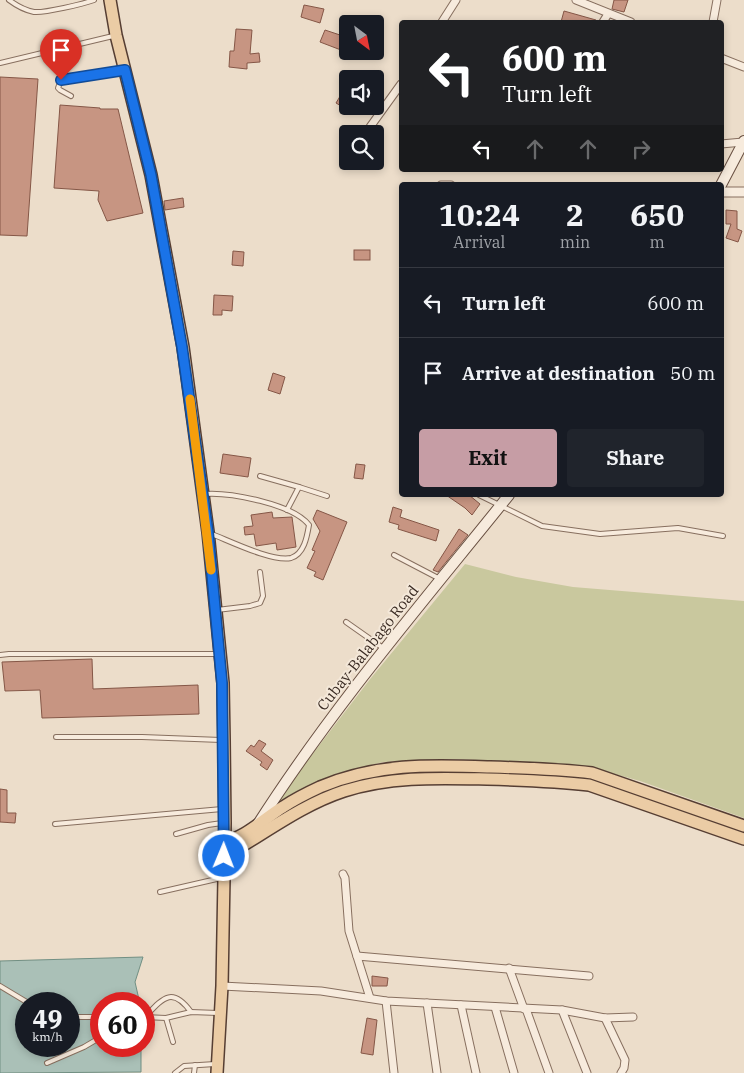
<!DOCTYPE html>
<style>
:root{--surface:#171b24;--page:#20242c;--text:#f1f3f6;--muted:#9ea1a6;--line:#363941;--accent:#c69da5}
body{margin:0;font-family:"IBM Plex Serif",serif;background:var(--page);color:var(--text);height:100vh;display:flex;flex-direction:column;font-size:19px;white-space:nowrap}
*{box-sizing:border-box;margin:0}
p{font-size:16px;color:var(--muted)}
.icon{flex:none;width:28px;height:28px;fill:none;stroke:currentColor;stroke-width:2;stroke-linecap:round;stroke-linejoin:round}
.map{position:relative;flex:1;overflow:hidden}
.drawer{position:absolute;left:399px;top:182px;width:325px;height:315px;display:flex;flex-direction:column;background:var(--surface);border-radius:5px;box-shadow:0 2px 8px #0003}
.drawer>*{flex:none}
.hud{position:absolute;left:399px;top:20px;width:325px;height:152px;border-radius:5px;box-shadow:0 2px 8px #0003;background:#202124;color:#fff;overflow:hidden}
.needle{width:32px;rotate:148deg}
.fabs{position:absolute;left:339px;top:15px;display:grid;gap:10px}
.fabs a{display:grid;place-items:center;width:45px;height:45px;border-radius:5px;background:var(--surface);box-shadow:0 2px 8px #0003;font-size:25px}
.speed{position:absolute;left:15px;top:992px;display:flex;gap:10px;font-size:25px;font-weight:700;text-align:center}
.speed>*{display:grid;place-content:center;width:65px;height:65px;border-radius:50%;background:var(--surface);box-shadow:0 2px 8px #0003;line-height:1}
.speed small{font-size:12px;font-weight:400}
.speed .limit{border:8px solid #d22;background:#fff;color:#111}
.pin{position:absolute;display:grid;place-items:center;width:42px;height:42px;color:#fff;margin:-51px -21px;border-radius:50% 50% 50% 0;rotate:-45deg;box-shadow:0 0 5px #0007}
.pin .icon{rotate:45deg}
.me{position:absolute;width:55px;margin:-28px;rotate:1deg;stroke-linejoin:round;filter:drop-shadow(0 0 4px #0008)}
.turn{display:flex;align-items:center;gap:18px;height:105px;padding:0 20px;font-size:22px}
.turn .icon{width:65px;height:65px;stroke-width:2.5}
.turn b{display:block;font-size:35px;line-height:42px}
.lanes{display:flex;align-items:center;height:48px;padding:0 20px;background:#0003;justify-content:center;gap:25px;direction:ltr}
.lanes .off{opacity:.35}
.eta{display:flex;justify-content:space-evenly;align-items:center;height:85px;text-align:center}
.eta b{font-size:30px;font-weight:700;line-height:35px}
.action{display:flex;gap:10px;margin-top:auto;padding:10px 20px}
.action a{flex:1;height:58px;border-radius:5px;background:var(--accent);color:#111;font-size:20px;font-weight:700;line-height:58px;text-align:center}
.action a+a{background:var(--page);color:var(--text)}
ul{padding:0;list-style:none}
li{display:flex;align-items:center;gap:15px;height:70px;padding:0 20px;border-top:1px solid var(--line)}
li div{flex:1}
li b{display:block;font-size:19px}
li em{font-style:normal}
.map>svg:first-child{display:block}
.green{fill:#c9c89e}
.water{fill:#aac0b7;stroke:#718f83;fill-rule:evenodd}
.building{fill:#c79582;stroke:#855747}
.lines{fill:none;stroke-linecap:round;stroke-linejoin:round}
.service-casing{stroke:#876f5f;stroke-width:6}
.minor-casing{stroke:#876f5f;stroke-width:9}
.tertiary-casing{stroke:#876f5f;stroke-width:11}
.secondary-casing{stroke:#695042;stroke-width:12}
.primary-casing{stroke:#563e33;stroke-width:14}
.service{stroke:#f7ebdd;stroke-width:4}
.minor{stroke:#f7ebdd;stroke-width:7}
.tertiary{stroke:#f7ebdd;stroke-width:9}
.secondary{stroke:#f7ebdd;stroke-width:10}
.primary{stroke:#ebcca5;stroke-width:11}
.route-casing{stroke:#114b97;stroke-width:12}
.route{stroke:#1a73e8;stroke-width:9}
.slow{stroke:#f59e0b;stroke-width:9}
.labels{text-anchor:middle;stroke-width:4;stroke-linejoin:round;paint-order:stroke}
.street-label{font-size:15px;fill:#392a22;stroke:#f4e8d9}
</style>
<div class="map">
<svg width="744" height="1073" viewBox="0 0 744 1073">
<rect width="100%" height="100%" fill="#ecddca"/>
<!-- green -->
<polygon class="green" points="465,564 516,577 573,587 744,601 744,818 640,781 593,768 531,762 449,759 383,762 336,774 274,804 371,678"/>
<!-- water -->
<path class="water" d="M143 957 135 982 140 1004H101V1046H141V1072L0 1073V961ZM26 1004H69V1046H26Z"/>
<!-- building -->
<g class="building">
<polygon points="614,0 628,0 624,12 612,9"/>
<polygon points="304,5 324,9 320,23 301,17"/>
<polygon points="564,11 596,20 596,22 561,22"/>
<polygon points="236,29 252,30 250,54 259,53 260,62 247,63 247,69 229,67 230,51 234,51"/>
<polygon points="325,30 346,37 341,50 320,42"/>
<polygon points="0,77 38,79 27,236 0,235"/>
<polygon points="348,83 348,110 336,103"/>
<polygon points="60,105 100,108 100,109 118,109 143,213 107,221 98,200 99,191 54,188"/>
<polygon points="183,198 184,207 165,210 164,201"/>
<polygon points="726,210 737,211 737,229 742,231 738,242 726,238 731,224 726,224"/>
<rect x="354" y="250" width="16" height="10"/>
<polygon points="233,251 244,252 243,266 232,265"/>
<polygon points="214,295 233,296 232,311 222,310 222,315 213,315"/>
<polygon points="273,373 285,377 280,394 268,390"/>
<polygon points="223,454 251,458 248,477 220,473"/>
<polygon points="356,464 365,465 363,479 354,478"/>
<polygon points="446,495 469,495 480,504 472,515 465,508"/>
<polygon points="393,507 402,510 400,517 439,530 436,541 398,529 399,525 389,522"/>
<polygon points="317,510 347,522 323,580 314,576 316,572 307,568 315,551 312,550 320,531 313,519"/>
<polygon points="272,512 273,518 292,517 296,547 277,550 276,543 256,546 254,534 245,535 244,527 253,526 251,515"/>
<polygon points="459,529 468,535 438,572 433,570"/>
<polygon points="92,659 93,689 198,685 199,714 42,718 40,690 5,691 2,662"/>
<polygon points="259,740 266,744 261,751 273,760 267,770 260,765 262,762 246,751 251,745 254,747"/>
<polygon points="0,789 7,790 7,813 16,813 15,823 0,822"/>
<polygon points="372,976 388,978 387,986 372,986"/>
<polygon points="367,1018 377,1020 373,1055 361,1053"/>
</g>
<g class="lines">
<!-- service casing -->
<g class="service-casing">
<g id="service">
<path d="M9 0C17 6 24 10 34 12 45 13 83 4 94 0"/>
<polyline points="0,63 113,36"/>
<polyline points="71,96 60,90 58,88 61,80 122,71"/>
<polyline points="260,476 299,487"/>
<path d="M204 494C230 492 293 504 309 525 307 537 304 554 291 558 271 562 228 540 209 533"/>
<polyline points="479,495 542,526 600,534 678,528 723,536"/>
<polyline points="287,510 299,487 327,496"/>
<polyline points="394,555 440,579"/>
<polyline points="217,610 250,606 260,603 263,596 260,572"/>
<polyline points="346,622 383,648"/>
<polyline points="0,655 9,654 217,654"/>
<polyline points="56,737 142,737 221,740"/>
<polyline points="55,824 222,809"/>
<polyline points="176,834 208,825 222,823"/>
<polyline points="160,892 221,878"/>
<polyline points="0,986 30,1004"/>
<polyline points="69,1017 101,1017"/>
<polyline points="144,1017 166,1018 191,1012 218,1013"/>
<path d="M145 1017C163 998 172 986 191 1012"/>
<polyline points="166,1018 173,1042"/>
<polyline points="47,1063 84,1047 101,1037"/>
<polyline points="175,1073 184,1066 215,1064"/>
<polyline points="194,1073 195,1065"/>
</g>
</g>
<!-- minor casing -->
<g class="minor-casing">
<g id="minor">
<polyline points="576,0 631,22"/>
<polyline points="442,22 456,0"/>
<polyline points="603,22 608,14"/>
<polyline points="713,22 717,0"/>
<polyline points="721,58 744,67"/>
<polyline points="370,127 401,84"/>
<polyline points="721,144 743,142"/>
<polyline points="441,185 451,185"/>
<polyline points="343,874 345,878 349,931 370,998"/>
<polyline points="357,956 589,976"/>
<polyline points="509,968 524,1009"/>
<polyline points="222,986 321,991 386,1001 562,1010 605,1018 633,1017"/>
<polyline points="386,1001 394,1073"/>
<polyline points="427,1003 437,1073"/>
<polyline points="461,1005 476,1073"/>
<polyline points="495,1007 514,1073"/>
<polyline points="526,1009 549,1073"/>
<polyline points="562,1010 587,1073"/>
<polyline points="605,1018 625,1060 624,1068 621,1073"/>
</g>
</g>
<!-- tertiary casing -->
<g class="tertiary-casing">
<polyline id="tertiary" points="721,192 744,192"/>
</g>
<!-- secondary casing -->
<g class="secondary-casing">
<g id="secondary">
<polyline points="721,185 744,141"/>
<path d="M258 824C332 708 423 602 509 495"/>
</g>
</g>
<!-- primary casing -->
<g class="primary-casing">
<g id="primary">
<polyline points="110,0 116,35 151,175 183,347 208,532 223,683 224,740 225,823 222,986 217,1073"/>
<path d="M224 841C243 840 266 817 283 807 295 799 307 793 320 787 377 763 429 765 489 767 523 768 558 769 592 773L744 826"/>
<path d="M225 856C264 834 301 805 344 791 391 776 439 778 487 779 521 780 555 781 589 785L744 839"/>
</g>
</g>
<!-- service -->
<use href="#service" class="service"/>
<!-- minor -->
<use href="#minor" class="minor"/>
<!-- tertiary -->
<use href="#tertiary" class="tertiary"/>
<!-- secondary -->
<use href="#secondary" class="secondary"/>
<!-- primary -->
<use href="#primary" class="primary"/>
</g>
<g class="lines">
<!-- route casing -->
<g class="route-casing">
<polyline id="route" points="61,80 125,70 151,175 182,347 208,532 222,683 224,856"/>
</g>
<!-- route -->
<use href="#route" class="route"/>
<!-- slow -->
<polyline class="slow" points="190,399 211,570"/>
</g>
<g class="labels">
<!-- street labels -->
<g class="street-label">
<text transform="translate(368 648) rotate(-52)" y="5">Cubay-Balabago Road</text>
</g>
</g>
</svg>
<div class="fabs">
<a><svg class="needle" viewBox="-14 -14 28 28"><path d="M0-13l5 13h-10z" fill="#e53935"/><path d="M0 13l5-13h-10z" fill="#9ea1a6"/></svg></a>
<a><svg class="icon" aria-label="sound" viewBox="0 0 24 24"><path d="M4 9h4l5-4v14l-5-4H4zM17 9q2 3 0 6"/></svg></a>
<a><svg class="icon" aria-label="search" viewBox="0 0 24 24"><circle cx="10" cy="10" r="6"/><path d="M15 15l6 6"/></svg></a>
</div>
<div class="speed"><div>49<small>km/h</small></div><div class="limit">60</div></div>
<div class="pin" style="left:61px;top:80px;background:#d93025"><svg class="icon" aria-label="arrive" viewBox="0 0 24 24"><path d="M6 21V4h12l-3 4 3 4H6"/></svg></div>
<svg class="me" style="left:224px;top:856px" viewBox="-20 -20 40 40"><circle r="17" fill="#1a73e8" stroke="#fff" stroke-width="3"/><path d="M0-11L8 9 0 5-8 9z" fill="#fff"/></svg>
<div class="hud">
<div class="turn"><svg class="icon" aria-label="left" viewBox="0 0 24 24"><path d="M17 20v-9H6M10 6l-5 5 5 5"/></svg><div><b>600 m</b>Turn left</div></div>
<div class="lanes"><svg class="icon" aria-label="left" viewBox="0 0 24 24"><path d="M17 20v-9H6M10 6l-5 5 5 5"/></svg><svg class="icon off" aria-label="ahead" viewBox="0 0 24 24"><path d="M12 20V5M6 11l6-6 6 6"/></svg><svg class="icon off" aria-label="ahead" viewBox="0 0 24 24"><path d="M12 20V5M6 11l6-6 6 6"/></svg><svg class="icon off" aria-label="right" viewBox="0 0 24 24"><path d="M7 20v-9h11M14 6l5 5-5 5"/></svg></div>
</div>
<section class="drawer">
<div class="eta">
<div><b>10:24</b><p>Arrival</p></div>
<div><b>2</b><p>min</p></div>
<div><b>650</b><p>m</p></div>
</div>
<ul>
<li><svg class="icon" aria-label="left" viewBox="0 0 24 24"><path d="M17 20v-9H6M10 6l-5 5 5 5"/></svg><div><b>Turn left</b></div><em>600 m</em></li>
<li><svg class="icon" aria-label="arrive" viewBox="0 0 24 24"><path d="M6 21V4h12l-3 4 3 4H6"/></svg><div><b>Arrive at destination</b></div><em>50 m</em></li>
</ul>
<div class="action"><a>Exit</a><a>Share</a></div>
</section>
</div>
